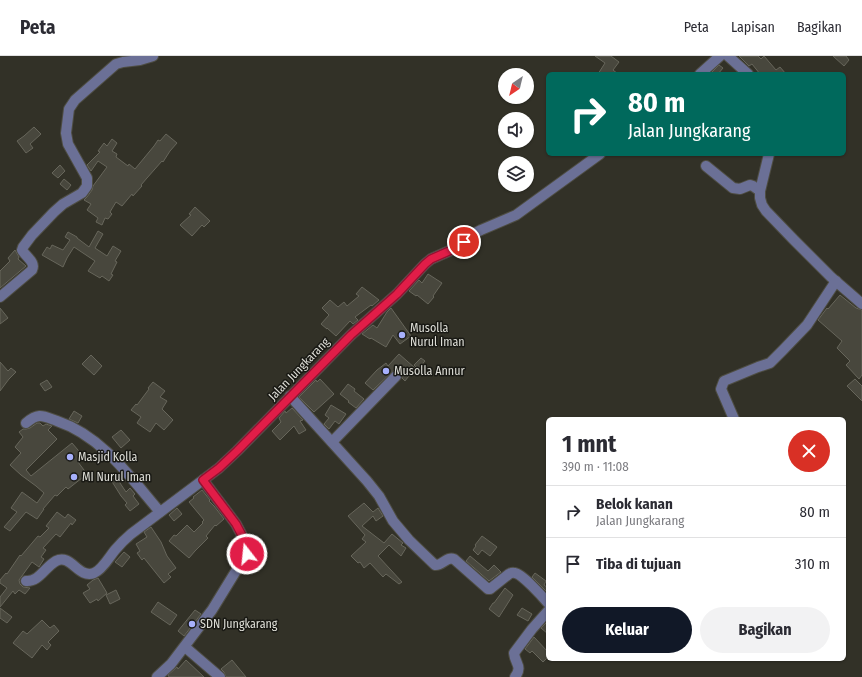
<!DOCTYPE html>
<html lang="id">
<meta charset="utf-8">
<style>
:root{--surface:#fff;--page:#f2f2f3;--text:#2b2b33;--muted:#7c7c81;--line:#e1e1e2;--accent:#111827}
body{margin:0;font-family:"Fira Sans Condensed",sans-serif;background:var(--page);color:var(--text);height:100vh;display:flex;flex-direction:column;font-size:15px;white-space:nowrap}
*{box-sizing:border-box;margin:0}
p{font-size:13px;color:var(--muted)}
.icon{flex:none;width:22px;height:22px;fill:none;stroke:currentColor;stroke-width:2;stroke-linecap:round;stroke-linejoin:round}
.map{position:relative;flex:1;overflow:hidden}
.details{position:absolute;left:546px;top:361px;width:300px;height:244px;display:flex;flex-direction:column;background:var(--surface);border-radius:6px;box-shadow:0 1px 3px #0004}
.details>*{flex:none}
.hud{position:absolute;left:546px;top:16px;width:300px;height:84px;border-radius:6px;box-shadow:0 1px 3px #0004;background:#00695c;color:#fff;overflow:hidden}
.needle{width:26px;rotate:215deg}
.tools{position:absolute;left:498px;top:12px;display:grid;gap:8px}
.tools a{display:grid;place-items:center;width:36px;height:36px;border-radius:50%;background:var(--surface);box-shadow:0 1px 3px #0004;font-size:20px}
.pin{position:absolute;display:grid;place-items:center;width:34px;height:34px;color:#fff;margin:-17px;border:2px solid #fff;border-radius:50%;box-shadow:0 1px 4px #0007}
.me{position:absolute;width:44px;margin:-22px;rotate:344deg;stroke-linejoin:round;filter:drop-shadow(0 0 3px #0008)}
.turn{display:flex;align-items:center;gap:14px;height:84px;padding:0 16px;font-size:18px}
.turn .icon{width:52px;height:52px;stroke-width:2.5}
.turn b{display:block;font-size:28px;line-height:34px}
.round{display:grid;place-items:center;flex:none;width:42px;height:42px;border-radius:21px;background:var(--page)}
.overview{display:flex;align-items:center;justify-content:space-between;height:68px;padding:0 16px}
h1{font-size:24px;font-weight:700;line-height:30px}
.button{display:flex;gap:8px;margin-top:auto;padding:8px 16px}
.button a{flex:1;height:46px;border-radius:24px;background:var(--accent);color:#fff;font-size:16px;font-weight:700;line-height:46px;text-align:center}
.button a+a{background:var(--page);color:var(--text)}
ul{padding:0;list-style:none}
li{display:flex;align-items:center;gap:12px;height:52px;padding:0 16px;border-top:1px solid var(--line)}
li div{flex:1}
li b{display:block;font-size:15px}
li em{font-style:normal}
header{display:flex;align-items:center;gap:24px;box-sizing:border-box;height:56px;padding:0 20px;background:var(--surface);border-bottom:1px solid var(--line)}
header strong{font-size:19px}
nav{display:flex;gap:22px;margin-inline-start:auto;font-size:14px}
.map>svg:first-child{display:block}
.building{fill:#48473d;stroke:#67665b}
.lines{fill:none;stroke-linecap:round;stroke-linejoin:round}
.minor-casing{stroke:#4e4d43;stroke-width:12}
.minor{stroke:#6b7096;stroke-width:10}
.route-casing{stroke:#92132f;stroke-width:10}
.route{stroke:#e11d48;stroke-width:7}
.poi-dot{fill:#a7b0fc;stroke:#191914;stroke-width:1.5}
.labels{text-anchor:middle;stroke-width:3;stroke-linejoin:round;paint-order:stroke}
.poi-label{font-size:12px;fill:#dfdfd8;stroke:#191914;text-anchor:start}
.street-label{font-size:12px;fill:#dfdfd8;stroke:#191914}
</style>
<header>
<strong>Peta</strong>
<nav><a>Peta</a><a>Lapisan</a><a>Bagikan</a></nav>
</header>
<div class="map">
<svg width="862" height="621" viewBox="0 0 862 621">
<rect width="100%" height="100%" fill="#323127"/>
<!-- building -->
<g class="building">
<polygon points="595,0 611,0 619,6 613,14 618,18 598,18 605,7"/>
<polygon points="739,0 758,0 761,3 764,0 776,14 780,11 786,18 760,18 752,8 749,10"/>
<polygon points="833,0 846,0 849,4 844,10"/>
<polygon points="719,9 723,12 718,18 710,18"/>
<polygon points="34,71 41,78 30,88 33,92 26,97 17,85 24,80"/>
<polygon points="166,78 177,87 170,95 163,106 162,105 147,122 141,129 142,130 133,140 132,138 122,150 116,146 110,156 112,158 108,163 105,162 102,169 96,166 98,162 87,154 91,148 84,144 87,141 92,134 93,130 107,111 98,105 91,115 87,109 100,96 98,95 104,87 107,90 112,83 117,87 112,95 117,98 116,101 128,110 129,108 135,113 154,90 158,84 160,85"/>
<polygon points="60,109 65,115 58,122 52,117"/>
<polygon points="64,123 71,129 67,134 60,128"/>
<polygon points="195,151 210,165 204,171 202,169 192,180 180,169 191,159 189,158"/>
<polygon points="98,175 103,178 95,192 107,200 113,190 121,195 115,205 117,206 111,218 113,219 109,225 102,220 100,222 88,215 95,205 74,191 67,202 63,211 42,199 47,191 50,193 52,189 63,194 70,184 65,181 68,176 77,181 77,182 89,191"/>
<polygon points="15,194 19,201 18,203 26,210 0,232 0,215 10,205 8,202"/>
<polygon points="428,218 442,227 433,240 434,241 428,248 417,239 416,240 409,235 419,224 422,227"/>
<polygon points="362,231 379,244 372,250 371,249 355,261 358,264 353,268 350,265 336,280 327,272 327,273 321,268 329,259 322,252 330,244 338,251 344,246 347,250 359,240 356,238"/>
<polygon points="840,239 856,252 862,254 862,319 859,323 846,309 850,305 837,292 842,285 818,264 827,252 828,253"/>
<polygon points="0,252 8,262 0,268"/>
<polygon points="391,252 411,280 400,288 393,279 386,291 371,282 370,283 362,278 373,269 377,272 387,256"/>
<polygon points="399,298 415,312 405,325 402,322 402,319 400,315 397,314 394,314 373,334 365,327 377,314 386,307 388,310"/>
<polygon points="91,299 102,310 94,319 82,308"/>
<polygon points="421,302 425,305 418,313 414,309"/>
<polygon points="0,306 8,315 11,312 16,316 9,323 0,335"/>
<polygon points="320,323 334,338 314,356 299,341 316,324 317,326"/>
<polygon points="855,323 862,330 862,345 847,330"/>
<polygon points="47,324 52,331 45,335 40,328"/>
<polygon points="153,326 165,335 160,341 167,345 162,353 173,364 164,374 156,367 150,376 137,367 141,361 131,354 136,348 137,349 149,333 148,332"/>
<polygon points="348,328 355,333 354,335 364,343 356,352 348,346 349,345 340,338"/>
<polygon points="331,349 346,358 339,368 335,365 329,373 324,368 329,362 325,359"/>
<polygon points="292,352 303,364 300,365 306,374 299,378 294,370 280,384 272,375 281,366 279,362 285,355 286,357"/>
<polygon points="74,355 82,360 78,367 69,363"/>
<polygon points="37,367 40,367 43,370 46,368 52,370 48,374 57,383 26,414 31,420 72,387 84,401 78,406 87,418 68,433 66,431 57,440 55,439 43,453 44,453 37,463 26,456 10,475 4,471 17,456 11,452 22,436 37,447 44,437 36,430 21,419 10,409 21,397 15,391 23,381 19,376 23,373 26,373 30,372"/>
<polygon points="121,374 130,384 121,392 112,381"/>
<polygon points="116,421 126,436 130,432 135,438 133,440 139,448 130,455 125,449 127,447 121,440 111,424"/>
<polygon points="202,434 210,444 209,445 214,450 224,463 216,470 215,469 206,480 208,482 195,495 189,502 169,485 174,479 176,480 187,469 194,476 203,467 202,466 204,464 189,446 194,442 193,441"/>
<polygon points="364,447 373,456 378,452 383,460 376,465 373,460 362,470 384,487 392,478 403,487 401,489 406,492 401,500 389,489 378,500 402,526 399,528 386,518 383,521 370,507 364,512 360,506 358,507 351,500 366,486 362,483 365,479 348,460"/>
<polygon points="177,452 182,458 174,465 169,459"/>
<polygon points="57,456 65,462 68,458 76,464 72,469 71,467 60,481 56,478 43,492 46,494 41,501 44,503 39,511 32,506 19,524 20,528 23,531 30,532 25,538 19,534 15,538 13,535 0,551 0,541 7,532 0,527 0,524 6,517 7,518 20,499 21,500 38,480 40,481 49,472 46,470"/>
<polygon points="151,471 161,486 167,500 176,512 168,518 171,521 164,527 144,502 142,504 137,497 140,495 136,488 147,481 144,476"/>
<polygon points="482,480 497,491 490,500 482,494 478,499 473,494 476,490 475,489"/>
<polygon points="124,496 130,501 122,511 115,506"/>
<polygon points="470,500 488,515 494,509 501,516 489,525 466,505"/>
<polygon points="535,517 546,525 544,529 548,532 547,536 532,521"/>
<polygon points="98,522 107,537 98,545 97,543 90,547 83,537 90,533 87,529 93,524"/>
<polygon points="505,532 513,539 499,561 489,553 493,547 494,547"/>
<polygon points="116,534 120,543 110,548 106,539"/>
<polygon points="158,546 177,559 170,569 151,556"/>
<polygon points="0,552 12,561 7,567 0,562"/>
<polygon points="522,552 532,558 528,565 517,559"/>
<polygon points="195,554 201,558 184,580 178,575"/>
<polygon points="42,564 50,572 54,569 59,575 48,586 51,589 47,594 42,589 32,602 13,587 23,575 27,578"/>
<polygon points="548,565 548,578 541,572"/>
<polygon points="534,581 548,596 548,601 543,606 532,595 530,597 525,593"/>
<polygon points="186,604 204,621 169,621 168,619 177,611 178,613"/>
<polygon points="232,604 246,621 226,621 224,616 221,613"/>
</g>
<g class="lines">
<!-- minor casing -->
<g class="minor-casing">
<g id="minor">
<polyline points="728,0 748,18"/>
<polyline points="700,18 720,0"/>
<polyline points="769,98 760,135 760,142 762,149 766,155 794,184 831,221 862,248"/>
<polyline points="706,110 733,132 740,133 750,129 753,130 760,135"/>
<path d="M0 241 32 214C36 206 26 201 22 194L23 191 32 179 54 156 63 148 82 137 87 130V122L68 88 66 77 69 53 75 44 116 8 123 6 140 4 150 1 153 0"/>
<path d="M290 340 367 425 379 440 393 465 409 484 435 509C442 510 447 500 454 503L488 533H490L509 518C511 517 512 516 515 517 522 518 542 540 548 547"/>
<polyline points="734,363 721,333 724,325 758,311 770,307 783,294 807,269 836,225"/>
<path d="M26 367C39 356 43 360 57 365 102 380 131 422 160 456"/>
<polyline points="332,386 396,320"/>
<path d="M26 525C39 526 45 511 56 505 71 497 78 523 94 517 102 514 110 500 115 494 120 488 125 483 131 478L219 412 237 395 351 279 397 238 425 208 431 203 456 192 471 179 481 174 516 159 600 98"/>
<polyline points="185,591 220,621"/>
<polyline points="157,621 171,608 212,554 247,497 246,487 236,468 203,424"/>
<path d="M515 621C523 610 515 608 514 597L532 573 548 555"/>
</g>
</g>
<!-- minor -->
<use href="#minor" class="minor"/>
</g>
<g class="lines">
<!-- route casing -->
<g class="route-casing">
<polyline id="route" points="247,498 246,487 236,468 203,424 219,412 237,395 351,279 397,238 425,208 431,203 456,192 464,186"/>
</g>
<!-- route -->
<use href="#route" class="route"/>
</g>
<!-- markers -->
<g class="poi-dot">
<circle cx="402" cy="279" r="4"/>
<circle cx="386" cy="315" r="4"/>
<circle cx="70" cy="401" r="4"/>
<circle cx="74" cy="421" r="4"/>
<circle cx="192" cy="568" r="4"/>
</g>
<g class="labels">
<!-- poi labels -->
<g class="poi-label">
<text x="410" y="276">Musolla<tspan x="410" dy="14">Nurul Iman</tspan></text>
<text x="394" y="319">Musolla Annur</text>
<text x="78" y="405">Masjid Kolla</text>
<text x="82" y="425">MI Nurul Iman</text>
<text x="200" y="572">SDN Jungkarang</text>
</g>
<!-- street labels -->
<g class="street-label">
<text transform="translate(299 313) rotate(-46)" y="4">Jalan Jungkarang</text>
</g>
</g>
</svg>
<div class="tools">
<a><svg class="needle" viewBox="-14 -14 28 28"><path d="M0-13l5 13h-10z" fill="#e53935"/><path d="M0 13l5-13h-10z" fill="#7c7c81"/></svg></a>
<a><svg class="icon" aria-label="sound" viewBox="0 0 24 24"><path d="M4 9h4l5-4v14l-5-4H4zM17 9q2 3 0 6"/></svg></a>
<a><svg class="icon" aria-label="layers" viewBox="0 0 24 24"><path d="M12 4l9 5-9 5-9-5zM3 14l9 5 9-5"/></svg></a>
</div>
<div class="pin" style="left:464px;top:186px;background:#d93025"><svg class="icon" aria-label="arrive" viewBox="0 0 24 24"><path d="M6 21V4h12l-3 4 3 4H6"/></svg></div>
<svg class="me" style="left:247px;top:498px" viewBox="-20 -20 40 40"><circle r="17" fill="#e11d48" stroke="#fff" stroke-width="3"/><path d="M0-11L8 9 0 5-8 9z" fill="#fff"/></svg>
<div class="hud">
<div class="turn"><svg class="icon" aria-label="right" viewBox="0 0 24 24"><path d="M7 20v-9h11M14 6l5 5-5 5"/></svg><div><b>80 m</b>Jalan Jungkarang</div></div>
</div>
<section class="details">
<div class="overview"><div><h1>1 mnt</h1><p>390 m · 11:08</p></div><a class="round" style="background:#d93025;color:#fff"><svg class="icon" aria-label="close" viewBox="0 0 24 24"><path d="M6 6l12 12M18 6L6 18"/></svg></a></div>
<ul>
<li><svg class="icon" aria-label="right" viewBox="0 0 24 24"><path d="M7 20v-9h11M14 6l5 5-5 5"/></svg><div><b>Belok kanan</b><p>Jalan Jungkarang</p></div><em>80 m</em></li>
<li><svg class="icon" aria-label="arrive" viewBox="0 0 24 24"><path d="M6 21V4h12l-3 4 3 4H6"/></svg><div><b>Tiba di tujuan</b></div><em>310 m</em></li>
</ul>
<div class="button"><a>Keluar</a><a>Bagikan</a></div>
</section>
</div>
